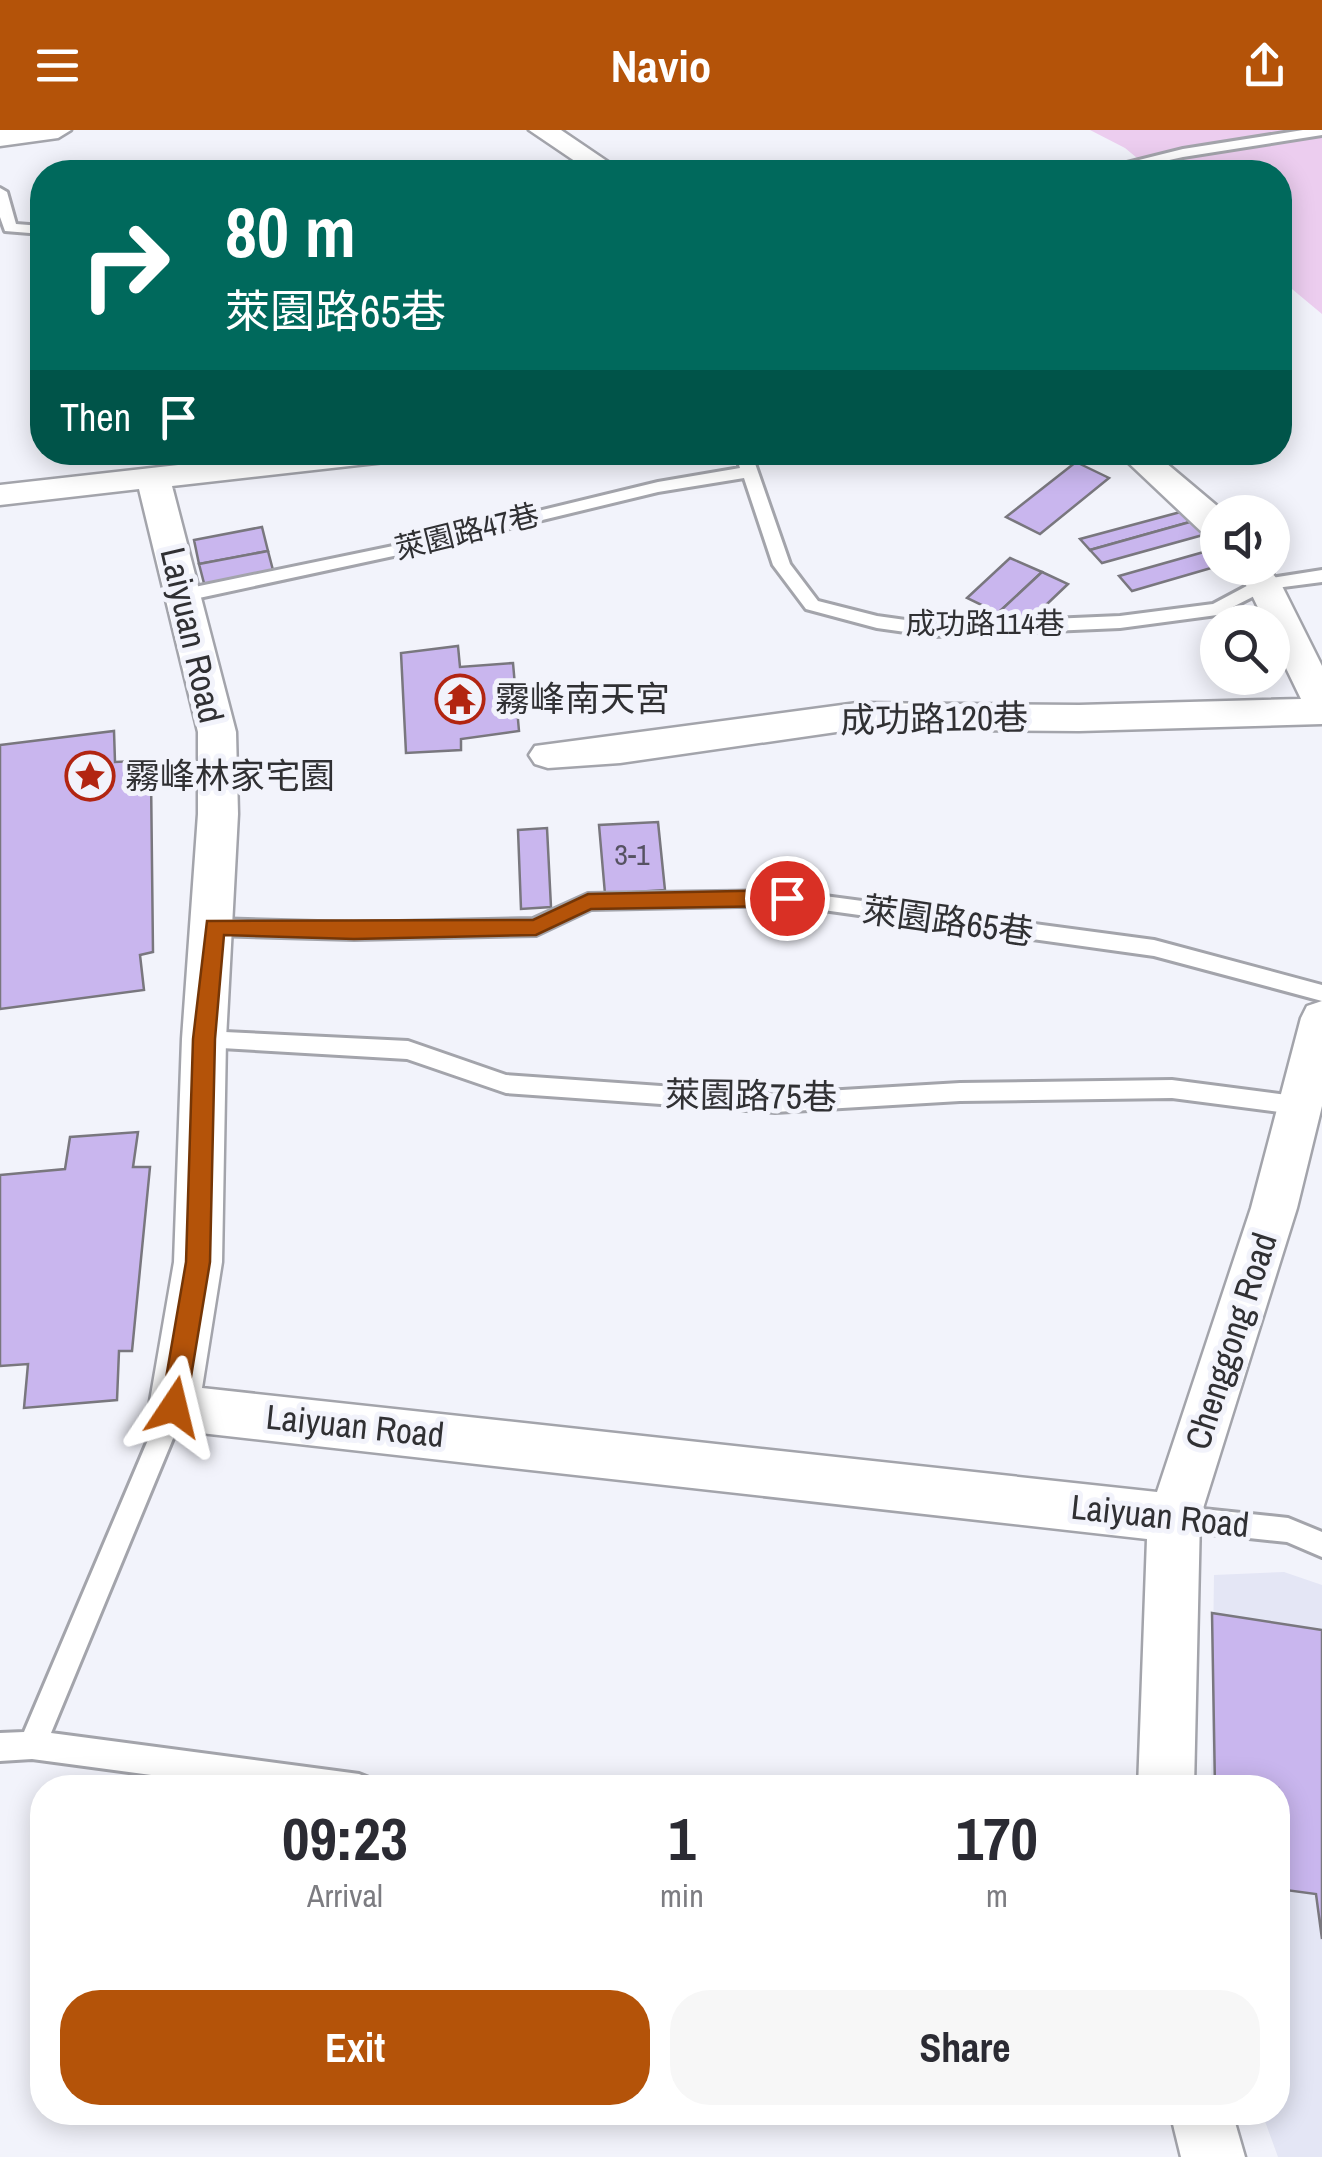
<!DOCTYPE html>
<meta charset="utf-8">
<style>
:root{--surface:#fff;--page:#f7f7f7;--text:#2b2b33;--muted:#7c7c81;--accent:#b45309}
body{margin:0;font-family:"Archivo Narrow","Noto Sans TC",sans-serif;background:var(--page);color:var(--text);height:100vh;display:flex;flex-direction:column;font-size:38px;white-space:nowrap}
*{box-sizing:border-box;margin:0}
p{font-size:32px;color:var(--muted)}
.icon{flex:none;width:55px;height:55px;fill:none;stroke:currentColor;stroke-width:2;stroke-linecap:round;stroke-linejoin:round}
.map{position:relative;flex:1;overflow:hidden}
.details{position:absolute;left:30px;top:1645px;width:1260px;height:350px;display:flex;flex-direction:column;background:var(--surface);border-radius:40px;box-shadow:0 5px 25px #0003}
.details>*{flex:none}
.guide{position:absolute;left:30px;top:30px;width:1262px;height:305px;border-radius:40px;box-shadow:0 5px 25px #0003;background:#00695c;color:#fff;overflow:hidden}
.buttons{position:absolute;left:1200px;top:365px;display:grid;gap:20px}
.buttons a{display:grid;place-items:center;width:90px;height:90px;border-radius:50%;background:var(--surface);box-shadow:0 5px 25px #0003;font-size:50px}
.pin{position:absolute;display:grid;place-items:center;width:85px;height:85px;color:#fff;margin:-42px;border:5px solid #fff;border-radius:50%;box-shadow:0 2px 10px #0007}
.me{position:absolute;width:110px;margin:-55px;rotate:10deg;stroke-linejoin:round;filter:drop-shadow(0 0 8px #0008)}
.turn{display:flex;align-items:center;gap:35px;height:210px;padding:0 30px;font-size:45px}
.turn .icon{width:130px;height:130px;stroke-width:2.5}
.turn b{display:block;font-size:70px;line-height:85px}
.then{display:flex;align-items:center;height:95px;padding:0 30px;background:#0003;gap:20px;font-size:38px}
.eta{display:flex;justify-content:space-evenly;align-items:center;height:170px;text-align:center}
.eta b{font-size:60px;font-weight:800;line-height:70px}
.primary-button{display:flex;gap:20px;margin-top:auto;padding:20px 30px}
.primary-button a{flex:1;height:115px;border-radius:40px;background:var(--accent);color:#fff;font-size:40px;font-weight:800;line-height:115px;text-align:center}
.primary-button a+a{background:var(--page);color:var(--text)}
header{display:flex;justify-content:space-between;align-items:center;height:130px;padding:0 30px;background:var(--accent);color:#fff;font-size:45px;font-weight:800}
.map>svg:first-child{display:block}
.built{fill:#e4e6f5}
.green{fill:#eccdef}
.building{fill:#c9b6ee;stroke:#79777e;stroke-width:2.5}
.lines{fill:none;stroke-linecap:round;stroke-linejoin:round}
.service-casing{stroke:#a3a4ab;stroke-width:6}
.minor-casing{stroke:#a3a4ab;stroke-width:5}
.service{fill:#fff;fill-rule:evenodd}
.minor{fill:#fff;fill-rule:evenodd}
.route{fill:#b45309;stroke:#753606;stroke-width:2.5}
.labels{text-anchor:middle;stroke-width:10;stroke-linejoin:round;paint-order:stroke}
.far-street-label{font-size:30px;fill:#303033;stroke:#f2f3fb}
.number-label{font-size:30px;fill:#565262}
.street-label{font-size:35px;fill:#303033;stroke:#f2f3fb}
.poi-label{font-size:35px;fill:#303033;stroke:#f2f3fb;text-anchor:start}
</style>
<header><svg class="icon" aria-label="menu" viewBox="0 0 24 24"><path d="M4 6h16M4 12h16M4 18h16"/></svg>Navio<svg class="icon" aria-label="share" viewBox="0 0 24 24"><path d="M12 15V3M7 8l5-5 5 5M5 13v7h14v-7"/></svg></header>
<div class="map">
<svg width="1322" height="2027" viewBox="0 0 1322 2027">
<rect width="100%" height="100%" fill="#f2f3fb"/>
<!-- built -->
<polygon class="built" points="1284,1442 1322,1455 1322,2027 1278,2027 1262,1983 1278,1982 1278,1658 1211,1658 1214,1445"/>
<!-- green -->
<polygon class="green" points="1090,0 1322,0 1322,184 1280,149 1280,42 1154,42 1125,18"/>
<!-- building -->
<g class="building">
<polygon points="1076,332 1109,348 1040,404 1006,387"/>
<polygon points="1188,380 1197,390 1090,420 1080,409"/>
<polygon points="1197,390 1210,403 1102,433 1090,420"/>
<polygon points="262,397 268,421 199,434 194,410"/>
<polygon points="1218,418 1218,436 1132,461 1119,446"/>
<polygon points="268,421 274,444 205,457 199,434"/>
<polygon points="1010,428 1042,442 998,483 967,468"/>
<polygon points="1042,442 1068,454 1025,495 998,483"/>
<polygon points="458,516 460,537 513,533 519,601 461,609 461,620 406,623 401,523"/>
<polygon points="114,601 115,632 136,631 139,647 151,646 153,822 140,825 144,860 0,879 0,615"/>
<polygon points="658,692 665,760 605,764 599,695"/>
<polygon points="547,698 551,777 521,779 518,700"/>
<polygon points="138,1002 133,1037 150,1037 132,1221 119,1221 117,1270 24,1278 28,1234 0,1236 0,1045 65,1039 70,1007"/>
<polygon points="1212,1483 1322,1500 1322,1809 1316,1764 1278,1759 1278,1658 1215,1658"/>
</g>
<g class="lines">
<!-- service casing -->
<g class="service-casing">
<g id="service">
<polygon points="1303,0 1322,0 1322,5 1183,27 1114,42 1091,42 1183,19"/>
<polygon points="0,58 7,62 16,94 42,96 42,104 5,101 0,87"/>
<polygon points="735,322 751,322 790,434 818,471 877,486 934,494 1120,486 1213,474 1258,450 1322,440 1322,452 1268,459 1217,485 1120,498 934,506 877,498 806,479 773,435 744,348 658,362 398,425 185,471 176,465 185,459 398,415 658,352 740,338"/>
<polygon points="787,761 1154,810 1322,855 1322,871 1154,826 787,775 591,779 536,805 354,809 214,805 204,797 214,789 354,793 533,789 588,764"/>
<polygon points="204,901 408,911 506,945 775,964 960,953 1172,950 1302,967 1310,970 1313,976 1310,982 1302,985 1172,968 960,971 775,982 506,963 407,929 204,917 193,909"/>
<polygon points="174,1266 183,1269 186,1277 51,1603 359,1644 369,1648 373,1658 248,1658 32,1629 0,1631 0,1603 24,1602 162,1277 165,1269"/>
<polygon points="1174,1376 1288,1388 1322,1402 1322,1427 1287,1412 1174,1400 1165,1397 1161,1388 1165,1379"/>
</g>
</g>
<!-- minor casing -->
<g class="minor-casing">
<g id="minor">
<polygon points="0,0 71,0 58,8 0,16"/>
<polygon points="529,0 561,0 623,42 591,42"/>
<polygon points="293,322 401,322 397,329 385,332 172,356 236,602 238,684 226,909 222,1132 202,1258 1157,1362 1251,1078 1301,888 1307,876 1322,871 1322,976 1297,1078 1200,1388 1194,1658 1138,1658 1147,1409 174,1300 156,1293 149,1277 174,1132 182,909 198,684 198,602 139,359 0,375 0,355"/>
<polygon points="1117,322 1153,322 1216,375 1222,382 1218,382 1218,409 1206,406"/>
<polygon points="1232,438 1268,438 1281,454 1322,536 1322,594 1079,601 857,599 620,633 548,638 535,634 529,625 535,616 857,573 1079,575 1301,569 1272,509 1272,492 1265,492 1249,459"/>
<polygon points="1170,1982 1232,1982 1245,2027 1181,2027"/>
</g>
</g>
<!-- service -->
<use href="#service" class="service"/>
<!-- minor -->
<use href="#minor" class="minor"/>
</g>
<!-- route -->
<polygon class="route" points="787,760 798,768 787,776 591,779 536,805 354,809 224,805 215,909 210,1132 186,1277 182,1285 174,1288 165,1285 161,1277 186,1132 193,909 207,791 533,790 588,764"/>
<!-- icons -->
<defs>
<g id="temple-ring" transform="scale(2.5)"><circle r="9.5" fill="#f2f3fb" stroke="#b22511" stroke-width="1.5"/><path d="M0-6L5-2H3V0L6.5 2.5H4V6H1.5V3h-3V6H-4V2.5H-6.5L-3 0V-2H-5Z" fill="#b22511"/></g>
<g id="sight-ring" transform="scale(2.5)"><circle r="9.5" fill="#f2f3fb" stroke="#b22511" stroke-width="1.5"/><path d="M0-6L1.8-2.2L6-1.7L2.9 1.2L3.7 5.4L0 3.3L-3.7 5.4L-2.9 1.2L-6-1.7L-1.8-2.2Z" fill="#b22511"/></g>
</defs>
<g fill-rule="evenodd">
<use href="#temple-ring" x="460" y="569"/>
<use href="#sight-ring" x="90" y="646"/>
</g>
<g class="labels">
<!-- far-street labels -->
<g class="far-street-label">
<text transform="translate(467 402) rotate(-14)" y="10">萊園路47巷</text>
<text x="985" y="504">成功路114巷</text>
</g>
<!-- number labels -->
<g class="number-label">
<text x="632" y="735">3-1</text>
</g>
<!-- street labels -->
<g class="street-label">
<text transform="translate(192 505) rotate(77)" y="12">Laiyuan Road</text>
<text transform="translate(934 589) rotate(-1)" y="12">成功路120巷</text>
<text transform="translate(948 791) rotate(8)" y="12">萊園路65巷</text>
<text transform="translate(751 966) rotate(1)" y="12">萊園路75巷</text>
<text transform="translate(1231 1211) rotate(-72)" y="12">Chenggong Road</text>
<text transform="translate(355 1296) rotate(6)" y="12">Laiyuan Road</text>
<text transform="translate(1160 1386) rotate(6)" y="12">Laiyuan Road</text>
</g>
<!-- poi labels -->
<g class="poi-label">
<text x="495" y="581">霧峰南天宮</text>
<text x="125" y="658">霧峰林家宅園</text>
</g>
</g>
</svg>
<div class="buttons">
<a><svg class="icon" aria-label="sound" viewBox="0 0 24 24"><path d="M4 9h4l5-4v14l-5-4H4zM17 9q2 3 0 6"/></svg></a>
<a><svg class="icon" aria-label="search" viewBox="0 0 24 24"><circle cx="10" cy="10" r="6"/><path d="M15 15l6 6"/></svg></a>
</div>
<div class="pin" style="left:787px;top:768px;background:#d93025"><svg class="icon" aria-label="arrive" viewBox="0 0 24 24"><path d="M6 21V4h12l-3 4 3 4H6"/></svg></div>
<svg class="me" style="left:174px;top:1277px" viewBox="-20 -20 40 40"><path d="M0-17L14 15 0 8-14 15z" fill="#b45309" stroke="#fff" stroke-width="4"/></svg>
<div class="guide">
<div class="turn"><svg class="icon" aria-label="right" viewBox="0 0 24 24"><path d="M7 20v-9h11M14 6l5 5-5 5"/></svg><div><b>80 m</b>萊園路65巷</div></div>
<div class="then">Then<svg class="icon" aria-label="arrive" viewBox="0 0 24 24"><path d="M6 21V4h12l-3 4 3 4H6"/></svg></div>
</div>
<section class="details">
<div class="eta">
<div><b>09:23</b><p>Arrival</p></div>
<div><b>1</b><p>min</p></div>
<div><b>170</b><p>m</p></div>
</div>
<div class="primary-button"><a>Exit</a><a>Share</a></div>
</section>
</div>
